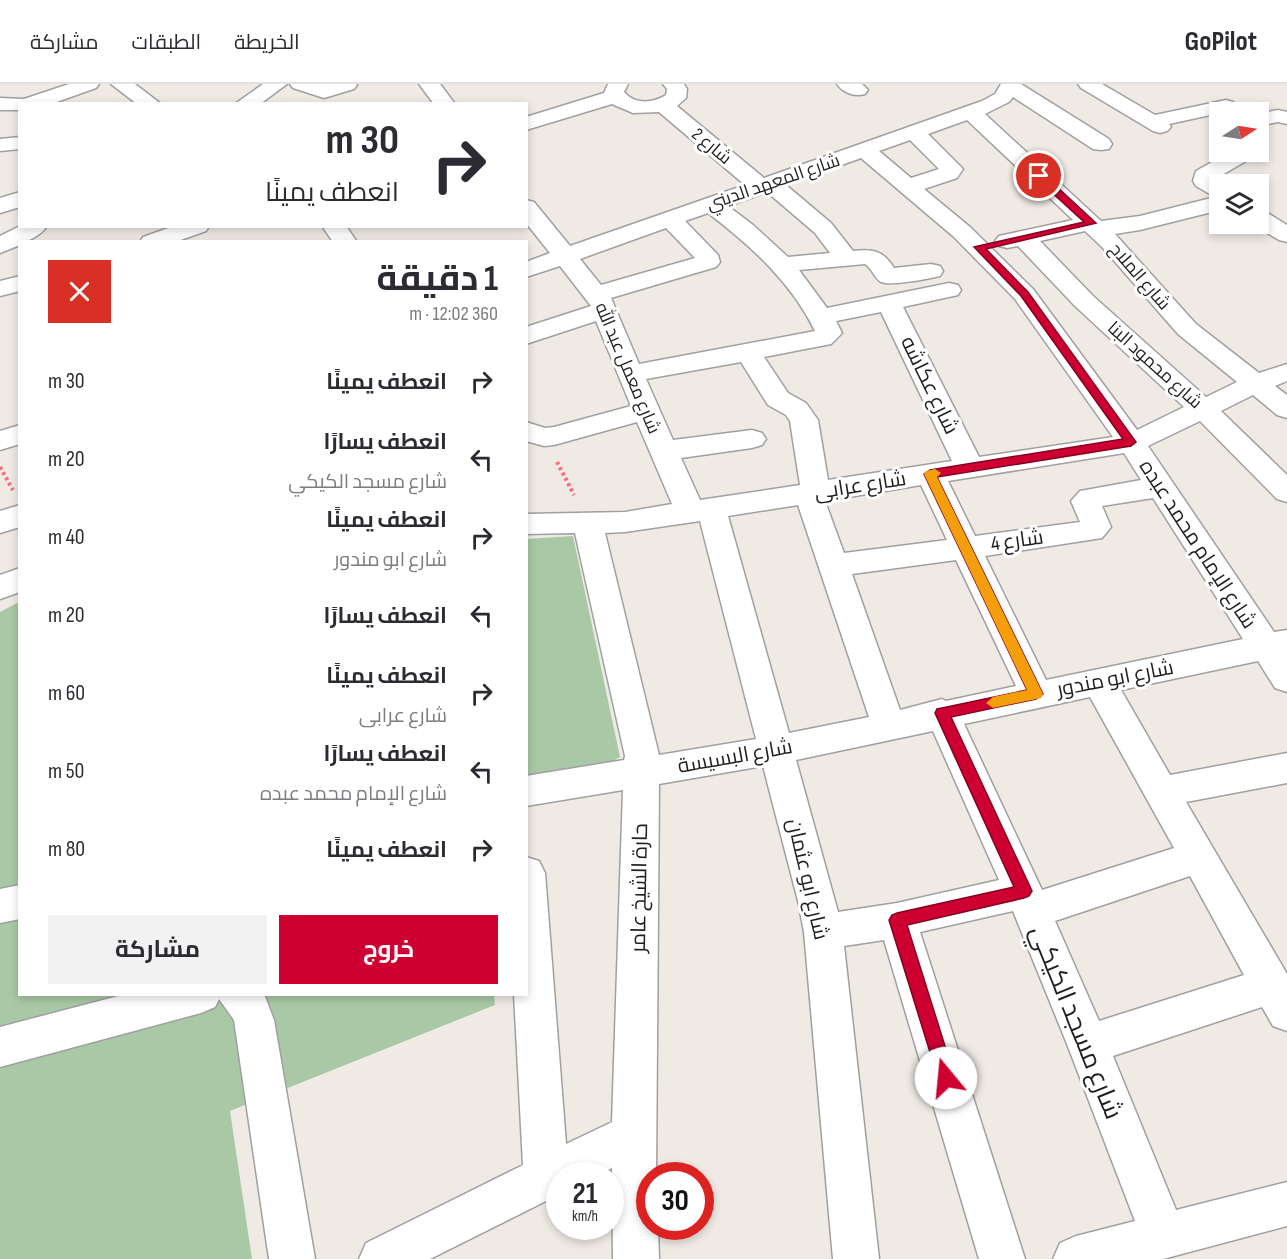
<!DOCTYPE html>
<html lang="ar">
<meta charset="utf-8">
<style>
:root{--surface:#fff;--page:#f2f2f3;--text:#2b2b33;--muted:#7c7c81;--line:#e1e1e2;--accent:#ce0032}
body{margin:0;font-family:"Sofia Sans Condensed",Cairo,sans-serif;background:var(--page);color:var(--text);direction:rtl;height:100vh;display:flex;flex-direction:column;font-size:22px;white-space:nowrap}
*{box-sizing:border-box;margin:0}
p{font-size:20px;color:var(--muted)}
.icon{flex:none;width:33px;height:33px;fill:none;stroke:currentColor;stroke-width:2;stroke-linecap:round;stroke-linejoin:round}
.map{position:relative;flex:1;overflow:hidden;direction:ltr}
.details{position:absolute;left:18px;top:156px;width:510px;height:756px;display:flex;flex-direction:column;background:var(--surface);border-radius:0px;box-shadow:0 3px 9px #0003;direction:rtl}
.details>*{flex:none}
.hud{position:absolute;left:18px;top:18px;width:510px;height:126px;border-radius:0px;box-shadow:0 3px 9px #0003;direction:rtl;background:#fff;color:var(--text);overflow:hidden}
.needle{width:39px;rotate:78deg}
.controls{position:absolute;left:1209px;top:18px;display:grid;gap:12px}
.controls a{display:grid;place-items:center;width:60px;height:60px;border-radius:0px;background:var(--surface);box-shadow:0 3px 9px #0003;font-size:30px}
.speed{position:absolute;left:546px;top:1078px;display:flex;gap:12px;font-size:30px;font-weight:700;text-align:center}
.speed>*{display:grid;place-content:center;width:78px;height:78px;border-radius:50%;background:var(--surface);box-shadow:0 3px 9px #0003;line-height:1}
.speed small{font-size:15px;font-weight:400}
.speed .limit{border:9px solid #d22;background:#fff;color:#111}
.pin{position:absolute;display:grid;place-items:center;width:51px;height:51px;color:#fff;margin:-26px;border:3px solid #fff;border-radius:50%;box-shadow:0 2px 6px #0007}
.me{position:absolute;width:66px;margin:-33px;rotate:343deg;stroke-linejoin:round;filter:drop-shadow(0 0 4px #0008)}
.turn{display:flex;align-items:center;gap:21px;height:126px;padding:0 30px;font-size:27px}
.turn .icon{width:78px;height:78px;stroke-width:2.5}
.turn b{display:block;font-size:42px;line-height:51px}
.round{display:grid;place-items:center;flex:none;width:63px;height:63px;border-radius:0px;background:var(--page)}
.headline{display:flex;align-items:center;justify-content:space-between;height:102px;padding:0 30px}
h1{font-size:36px;font-weight:700;line-height:45px}
.primary-button{display:flex;gap:12px;margin-top:auto;padding:12px 30px}
.primary-button a{flex:1;height:69px;border-radius:0px;background:var(--accent);color:#fff;font-size:24px;font-weight:700;line-height:69px;text-align:center}
.primary-button a+a{background:var(--page);color:var(--text)}
ul{padding:0;list-style:none}
li{display:flex;align-items:center;gap:18px;height:78px;padding:0 30px}
li div{flex:1}
li b{display:block;font-size:22px}
li em{font-style:normal}
header{display:flex;align-items:center;gap:36px;box-sizing:border-box;height:84px;padding:0 30px;background:var(--surface);border-bottom:2px solid var(--line)}
header strong{font-size:28px}
nav{display:flex;gap:33px;margin-inline-start:auto;font-size:21px}
.map>svg:first-child{display:block}
.cemetery{fill:#a9c9a6}
.lines{fill:none;stroke-linecap:round;stroke-linejoin:round}
.minor-casing{stroke:#a0a0a0;stroke-width:3}
.path{stroke:#fc6a7e;stroke-width:4;stroke-dasharray:3 3;stroke-linecap:butt}
.minor{fill:#fff;fill-rule:evenodd}
.route{fill:#ce0032;stroke:#860020;stroke-width:1.5}
.slow{fill:#f59e0b}
.labels{text-anchor:middle;stroke-width:6;stroke-linejoin:round;paint-order:stroke}
.far-street-label{font-size:18px;fill:#1f1f1f;stroke:#fff}
.street-label{font-size:21px;fill:#1f1f1f;stroke:#fff}
.near-street-label{font-size:26px;fill:#1f1f1f;stroke:#fff}
</style>
<header>
<strong>GoPilot</strong>
<nav><a>الخريطة</a><a>الطبقات</a><a>مشاركة</a></nav>
</header>
<div class="map">
<svg width="1287" height="1175" viewBox="0 0 1287 1175">
<rect width="100%" height="100%" fill="#f0eae5"/>
<!-- cemetery -->
<g class="cemetery">
<polygon points="573,452 620,673 527,724 526,455"/>
<polygon points="19,518 20,910 494,910 495,921 230,1027 252,1175 0,1175 0,528"/>
</g>
<g class="lines">
<!-- minor casing -->
<g class="minor-casing">
<g id="minor">
<polygon points="69,0 99,0 96,4 51,20 20,20 20,26 0,26 0,14 24,15"/>
<polygon points="111,0 135,0 161,20 137,20"/>
<polygon points="263,0 287,0 260,20 235,20"/>
<polygon points="290,0 356,0 357,1 354,5 324,14 293,4"/>
<polygon points="419,0 440,0 455,20 434,20"/>
<path d="M608 0H628L624 8C635 21 653 19 666 11L667 5 663 0H684L687 5 686 14 677 22 764 94 982 17 995 10 1001 0H1021L1109 55 1112 60 1109 65 1101 66 1093 65 1013 13 1009 18 985 30 1101 137 1140 132 1215 113 1196 102 1193 97 1196 87 1230 68H1256L1253 73 1215 95 1224 100H1220V126L1140 146 1115 150 1196 240 1259 289 1287 280V297L1275 302 1287 311V334L1277 331 1253 311 1221 327 1287 391V418L1277 415 1200 337 1148 362 1274 548 1287 546V608L1275 604 1258 577 1121 606 1170 691 1287 669V699L1186 718 1287 890V947L1273 942 1262 923 1113 972 1176 1126 1287 1098V1142L1163 1175H1053L1060 1159 1076 1152 1135 1137 1067 960 1013 827 920 848 1025 1175H979L884 856 844 862 879 1175H833L804 848 798 817 763 682 659 700 656 1092H650V1143H658L659 1175H613L612 1084 595 1092H560V1110L430 1175H359L366 1159 523 1081 514 910H526V773L539 777 545 789 566 1060 612 1038 623 706 526 722V692L624 676 625 672 575 449 526 450V430L625 428 672 420 637 338 554 361 544 362 526 357V338L545 344 554 343 631 322 596 237 526 260V243L591 222 560 182 526 193V178L550 169 526 139V116L534 118 570 162 745 101 659 28 633 29 612 20 526 46V33L604 9ZM967 36 1073 136 999 152 995 157 999 162 1007 164 1018 162 1075 222 1184 323 1137 346 1033 205 970 143 924 105 957 94 963 85 928 50ZM910 56 939 85 911 94 879 67ZM861 74 954 153 1015 215 1113 353 979 373 903 223 958 211 961 206 958 201 949 199 827 224 799 186 865 180C872 184 874 194 881 198 891 202 928 195 940 192L943 187 940 182 931 180 894 184C883 166 872 165 853 167L831 139 786 101ZM767 108 815 149 830 169 788 173 753 141 728 122ZM708 129C750 161 792 199 815 247L639 280 611 214 716 183 720 178 718 171 685 137ZM666 144 695 174 601 201 580 175ZM1085 147 1102 163 1178 250 1237 298 1206 313 1093 212 1040 157ZM881 228 952 377 828 396 818 336 806 319 788 309 764 273 831 260 842 249 836 237ZM741 278 768 321 786 331 790 337 800 401 700 416 681 374 752 364 762 361 766 355 762 349 752 346 673 356 646 295ZM1124 369 1141 396 1080 407 1071 417 1080 438 975 452 948 397ZM921 401 947 456 844 469 825 417ZM1153 414 1243 555 1046 596 985 472 1102 454 1111 443 1102 422ZM798 421 869 633 789 649 728 432ZM700 437 756 655 659 671 605 449 625 448ZM956 476 1016 602 946 617 942 615 900 626 852 490ZM1090 613 1174 764 1042 806 964 640ZM933 647 999 796 897 819 838 828 796 676ZM1190 792 1244 891 1099 937 1055 837Z"/>
<path d="M837 0H862L868 6 865 10C855 13 843 9 837 0Z"/>
<polygon points="1078,0 1102,0 1155,31 1226,16 1233,18 1236,22 1233,26 1169,40 1171,43 1167,47 1160,49 1153,47 1081,4"/>
<polygon points="1278,26 1287,28 1287,40 1278,38 1258,42 1258,30"/>
<polygon points="20,53 20,65 0,67 0,55"/>
<polygon points="20,108 20,123 0,129 0,114"/>
<polygon points="1258,126 1266,128 1287,141 1287,158 1279,156 1252,140 1258,140"/>
<path d="M20 142H47C42 150 29 158 20 158V161L0 169V152Z"/>
<polygon points="174,142 209,142 206,147 175,158 140,158 143,153"/>
<polygon points="322,142 346,142 357,158 333,158"/>
<polygon points="20,192 20,207 0,212 0,197"/>
<polygon points="20,341 20,360 0,366 0,347"/>
<polygon points="20,421 20,443 0,449 0,427"/>
<polygon points="20,484 20,508 0,515 0,491"/>
<polygon points="20,801 20,835 0,839 0,805"/>
<polygon points="126,910 264,910 274,936 315,1175 269,1175 234,936 219,915 215,923 201,929 0,983 0,943"/>
</g>
</g>
<!-- path -->
<g class="path">
<polyline points="557,378 574,411"/>
<polyline points="0,383 13,406"/>
</g>
<!-- minor -->
<use href="#minor" class="minor"/>
</g>
<!-- route -->
<polygon class="route" points="1036,90 1043,90 1096,139 986,165 1028,208 1136,358 1131,362 937,393 1043,610 1036,615 951,633 1032,807 1029,812 1024,814 907,841 955,994 952,1000 946,1003 940,1000 938,994 889,836 892,831 897,829 1014,803 935,629 937,625 942,624 1027,606 924,390 930,386 1123,355 1021,212 974,163 1084,138 1036,94"/>
<!-- slow -->
<polygon class="slow" points="935,385 941,389 937,393 1043,610 1041,614 993,624 986,619 993,613 1027,606 924,390 926,387"/>
<g class="labels">
<!-- far-street labels -->
<g class="far-street-label">
<text transform="translate(712 62) rotate(40)" y="6">شارع 2</text>
<text transform="translate(773 98) rotate(-19)" y="6">شارع المعهد الديني</text>
<text transform="translate(1140 192) rotate(49)" y="6">شارع الملاح</text>
<text transform="translate(1155 281) rotate(42)" y="6">شارع محمود البنا</text>
<text transform="translate(628 284) rotate(67)" y="6">شارع معمل عبد الله</text>
</g>
<!-- street labels -->
<g class="street-label">
<text transform="translate(930 301) rotate(64)" y="7">شارع عكاشه</text>
<text transform="translate(860 401) rotate(-9)" y="7">شارع عرابى</text>
<text transform="translate(1017 456) rotate(-8)" y="7">شارع 4</text>
<text transform="translate(1198 460) rotate(57)" y="7">شارع الإمام محمد عبده</text>
<text transform="translate(1115 594) rotate(-11)" y="7">شارع ابو مندور</text>
<text transform="translate(735 672) rotate(-10)" y="7">شارع البسيسة</text>
<text transform="translate(808 795) rotate(77)" y="7">شارع ابو عثمان</text>
<text transform="translate(639 804) rotate(-89)" y="7">حارة الشيخ عامر</text>
</g>
<!-- near-street labels -->
<g class="near-street-label">
<text transform="translate(1077 938) rotate(68)" y="9">شارع مسجد الكيكي</text>
</g>
</g>
</svg>
<div class="controls">
<a><svg class="needle" viewBox="-14 -14 28 28"><path d="M0-13l5 13h-10z" fill="#e53935"/><path d="M0 13l5-13h-10z" fill="#7c7c81"/></svg></a>
<a><svg class="icon" aria-label="layers" viewBox="0 0 24 24"><path d="M12 4l9 5-9 5-9-5zM3 14l9 5 9-5"/></svg></a>
</div>
<div class="speed"><div>21<small>km/h</small></div><div class="limit">30</div></div>
<div class="pin" style="left:1039px;top:92px;background:#d93025"><svg class="icon" aria-label="arrive" viewBox="0 0 24 24"><path d="M6 21V4h12l-3 4 3 4H6"/></svg></div>
<svg class="me" style="left:946px;top:994px" viewBox="-20 -20 40 40"><circle r="19" fill="#fff"/><path d="M0-13L10 11 0 6-10 11z" fill="#ce0032"/></svg>
<div class="hud">
<div class="turn"><svg class="icon" aria-label="right" viewBox="0 0 24 24"><path d="M7 20v-9h11M14 6l5 5-5 5"/></svg><div><b>30 m</b>انعطف يمينًا</div></div>
</div>
<section class="details">
<div class="headline"><div><h1>1 دقيقة</h1><p>360 m · 12:02</p></div><a class="round" style="background:#d93025;color:#fff"><svg class="icon" aria-label="close" viewBox="0 0 24 24"><path d="M6 6l12 12M18 6L6 18"/></svg></a></div>
<ul>
<li><svg class="icon" aria-label="right" viewBox="0 0 24 24"><path d="M7 20v-9h11M14 6l5 5-5 5"/></svg><div><b>انعطف يمينًا</b></div><em>30 m</em></li>
<li><svg class="icon" aria-label="left" viewBox="0 0 24 24"><path d="M17 20v-9H6M10 6l-5 5 5 5"/></svg><div><b>انعطف يسارًا</b><p>شارع مسجد الكيكي</p></div><em>20 m</em></li>
<li><svg class="icon" aria-label="right" viewBox="0 0 24 24"><path d="M7 20v-9h11M14 6l5 5-5 5"/></svg><div><b>انعطف يمينًا</b><p>شارع ابو مندور</p></div><em>40 m</em></li>
<li><svg class="icon" aria-label="left" viewBox="0 0 24 24"><path d="M17 20v-9H6M10 6l-5 5 5 5"/></svg><div><b>انعطف يسارًا</b></div><em>20 m</em></li>
<li><svg class="icon" aria-label="right" viewBox="0 0 24 24"><path d="M7 20v-9h11M14 6l5 5-5 5"/></svg><div><b>انعطف يمينًا</b><p>شارع عرابى</p></div><em>60 m</em></li>
<li><svg class="icon" aria-label="left" viewBox="0 0 24 24"><path d="M17 20v-9H6M10 6l-5 5 5 5"/></svg><div><b>انعطف يسارًا</b><p>شارع الإمام محمد عبده</p></div><em>50 m</em></li>
<li><svg class="icon" aria-label="right" viewBox="0 0 24 24"><path d="M7 20v-9h11M14 6l5 5-5 5"/></svg><div><b>انعطف يمينًا</b></div><em>80 m</em></li>
</ul>
<div class="primary-button"><a>خروج</a><a>مشاركة</a></div>
</section>
</div>
